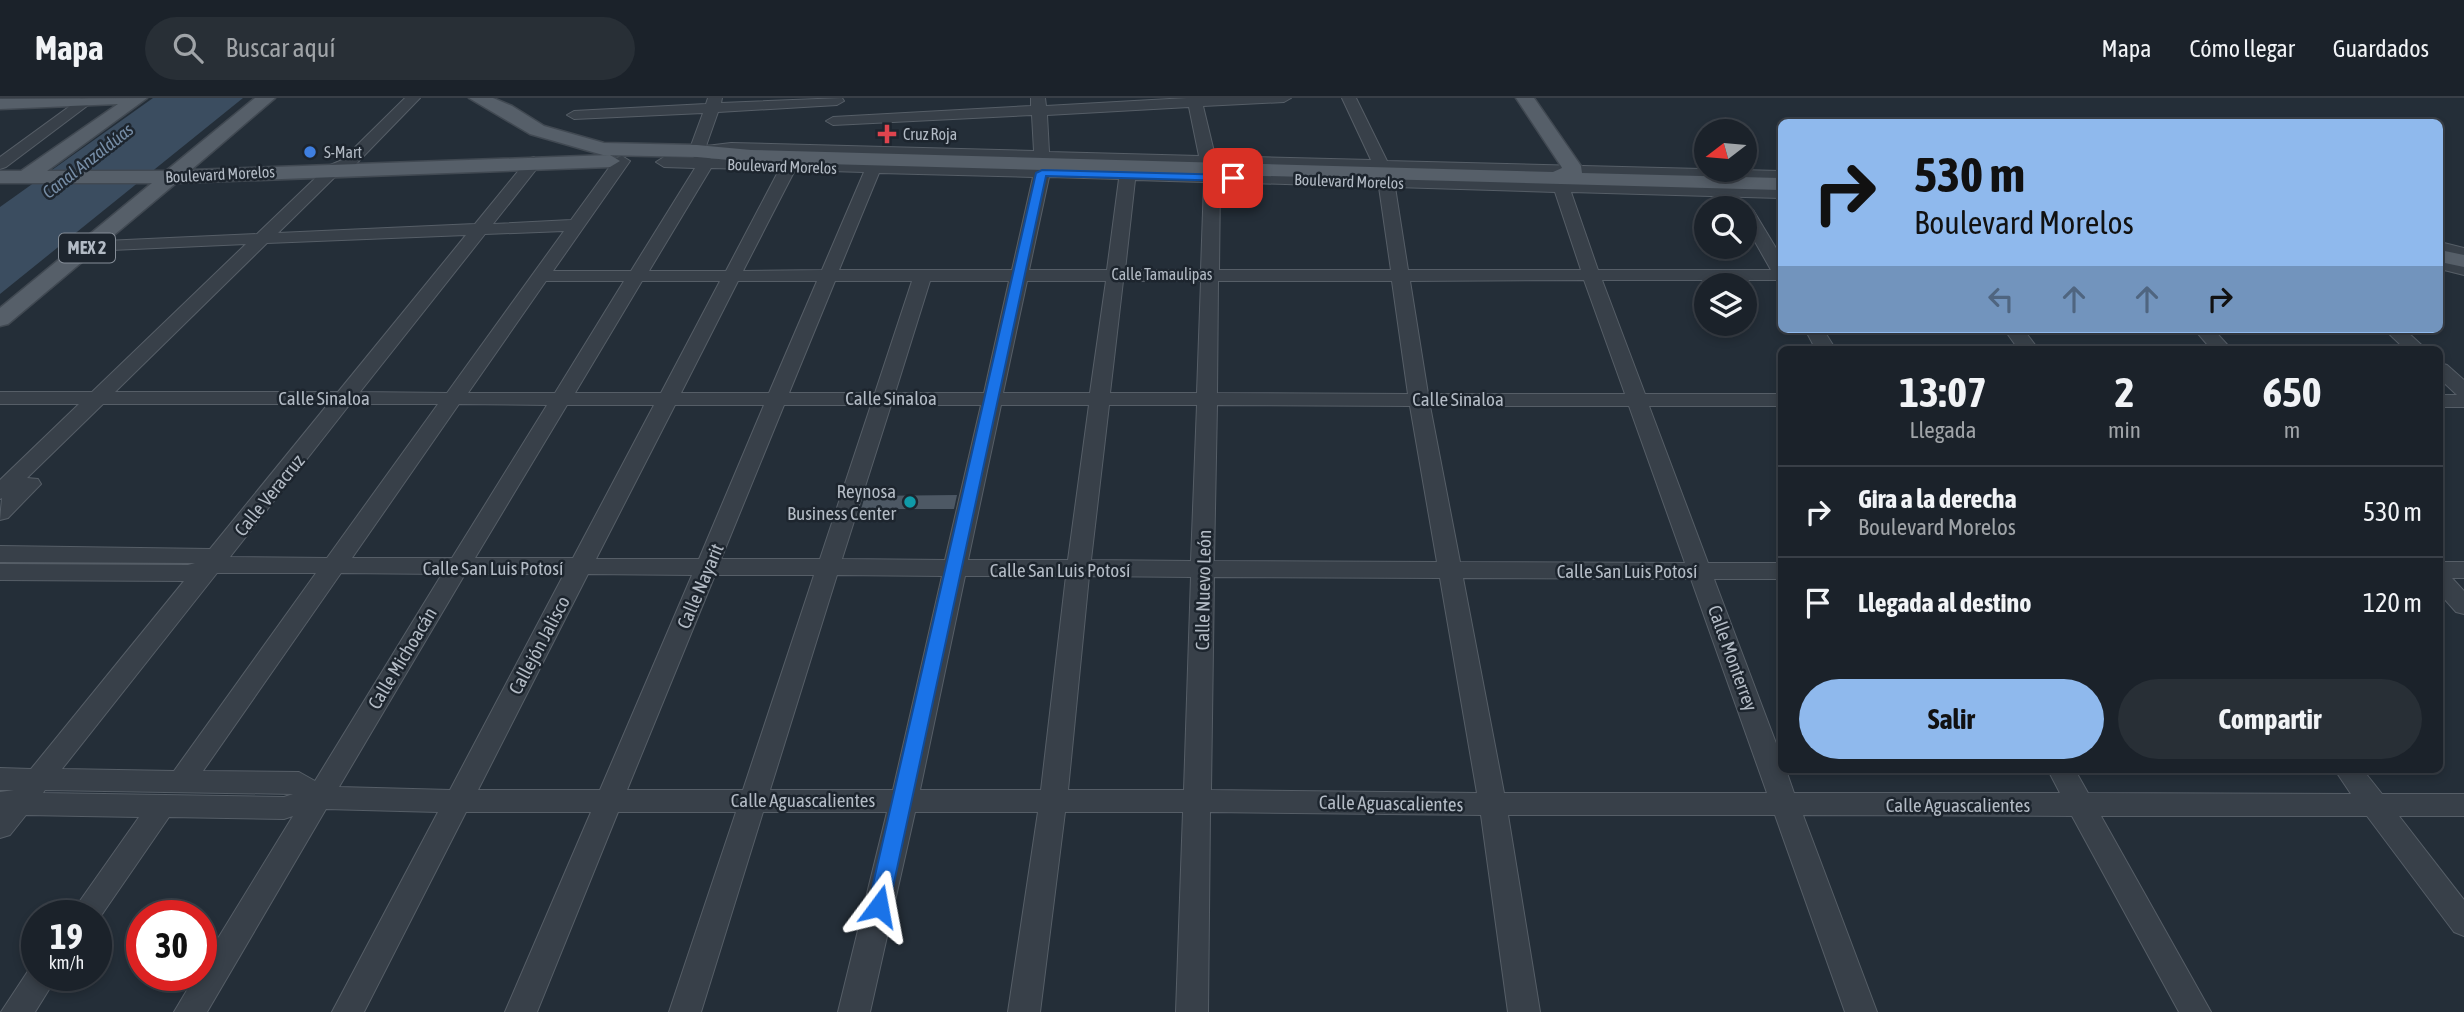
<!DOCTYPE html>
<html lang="es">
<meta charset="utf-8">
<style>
:root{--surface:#1b222a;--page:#282f36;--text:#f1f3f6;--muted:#a0a4a8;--line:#393f47;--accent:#8fb9ed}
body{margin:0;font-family:"Asap Condensed",sans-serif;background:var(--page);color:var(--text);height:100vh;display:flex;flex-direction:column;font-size:26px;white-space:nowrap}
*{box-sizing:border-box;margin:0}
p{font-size:23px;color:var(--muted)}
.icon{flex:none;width:38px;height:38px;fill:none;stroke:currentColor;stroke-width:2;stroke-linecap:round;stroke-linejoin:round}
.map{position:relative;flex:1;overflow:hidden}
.panel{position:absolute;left:1778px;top:248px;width:665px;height:427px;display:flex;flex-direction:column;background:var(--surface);border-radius:10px;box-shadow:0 4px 10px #0003,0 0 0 2px var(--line)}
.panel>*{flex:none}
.top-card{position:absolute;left:1778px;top:21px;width:665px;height:214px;border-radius:10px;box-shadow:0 4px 10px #0003,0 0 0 2px var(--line);background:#8fb9ed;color:#111;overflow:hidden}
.needle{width:46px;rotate:254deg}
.tools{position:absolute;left:1694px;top:21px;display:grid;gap:14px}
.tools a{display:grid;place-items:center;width:63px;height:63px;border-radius:50%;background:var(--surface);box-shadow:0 4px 10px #0003,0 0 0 2px var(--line);font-size:35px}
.speed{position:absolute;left:21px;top:802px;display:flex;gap:14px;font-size:35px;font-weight:700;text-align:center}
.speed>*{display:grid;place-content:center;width:91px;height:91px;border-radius:50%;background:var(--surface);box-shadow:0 4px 10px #0003,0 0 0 2px var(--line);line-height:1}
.speed small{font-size:18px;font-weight:400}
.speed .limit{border:10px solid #d22;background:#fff;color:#111}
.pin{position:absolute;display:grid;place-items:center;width:60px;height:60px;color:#fff;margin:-30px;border-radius:14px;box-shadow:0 4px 10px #0006}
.me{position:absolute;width:77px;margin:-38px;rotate:13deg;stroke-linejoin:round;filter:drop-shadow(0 0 5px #0008)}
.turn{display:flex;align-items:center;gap:24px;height:147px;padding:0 21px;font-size:32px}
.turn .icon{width:91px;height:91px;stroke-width:2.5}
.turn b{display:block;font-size:49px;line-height:60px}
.lanes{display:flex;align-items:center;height:66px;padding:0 21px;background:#0003;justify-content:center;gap:35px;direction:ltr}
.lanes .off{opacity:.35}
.eta{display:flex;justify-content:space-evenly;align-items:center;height:119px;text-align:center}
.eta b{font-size:42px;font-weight:700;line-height:49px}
.primary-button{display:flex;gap:14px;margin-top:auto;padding:14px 21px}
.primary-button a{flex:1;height:80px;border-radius:42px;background:var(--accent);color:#111;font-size:28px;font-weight:700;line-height:80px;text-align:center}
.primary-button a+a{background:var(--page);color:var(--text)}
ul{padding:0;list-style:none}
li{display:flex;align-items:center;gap:21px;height:91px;padding:0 21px;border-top:2px solid var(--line)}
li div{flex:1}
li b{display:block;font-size:26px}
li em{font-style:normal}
header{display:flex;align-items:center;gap:42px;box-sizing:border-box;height:98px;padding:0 35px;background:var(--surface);border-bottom:2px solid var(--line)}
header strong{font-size:33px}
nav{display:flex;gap:38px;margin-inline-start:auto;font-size:24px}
.search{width:490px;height:63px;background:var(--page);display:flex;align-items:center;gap:18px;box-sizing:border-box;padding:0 24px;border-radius:38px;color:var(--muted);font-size:26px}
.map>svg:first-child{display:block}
.water{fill:#3b4d60}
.building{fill:#4d5864}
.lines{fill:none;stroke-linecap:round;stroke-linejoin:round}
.minor-casing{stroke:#565e67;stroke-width:2}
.major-casing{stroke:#414952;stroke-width:3}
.minor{fill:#384049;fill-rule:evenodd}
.major{fill:#565f69;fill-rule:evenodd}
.route{fill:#1a73e8;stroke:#114b97;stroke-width:2}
.health-dot{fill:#e0444e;stroke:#1d252e;stroke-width:2.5}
.shop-dot{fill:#3f7fe0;stroke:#1d252e;stroke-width:2.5}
.culture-dot{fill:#0f9aa8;stroke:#1d252e;stroke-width:2.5}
.labels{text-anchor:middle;stroke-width:5;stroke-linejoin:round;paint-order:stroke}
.far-poi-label{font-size:16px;fill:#b3bbc5;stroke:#1d252e;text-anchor:start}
.far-street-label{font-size:16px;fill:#b3bbc5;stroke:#1d252e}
.far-water-label{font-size:18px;font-style:italic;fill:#768da6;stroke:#1d252e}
.shield{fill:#1d252e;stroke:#868e98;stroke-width:2}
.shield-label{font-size:18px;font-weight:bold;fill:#b3bbc5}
.street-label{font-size:19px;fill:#b3bbc5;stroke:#1d252e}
.poi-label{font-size:19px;fill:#b3bbc5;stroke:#1d252e;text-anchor:end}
</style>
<header>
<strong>Mapa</strong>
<div class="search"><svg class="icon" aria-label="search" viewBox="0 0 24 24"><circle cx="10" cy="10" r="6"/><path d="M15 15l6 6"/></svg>Buscar aquí</div>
<nav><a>Mapa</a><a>Cómo llegar</a><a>Guardados</a></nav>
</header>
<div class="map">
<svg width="2464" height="914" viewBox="0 0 2464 914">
<rect width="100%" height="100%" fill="#242e38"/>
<!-- water -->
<polygon class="water" points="153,0 243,0 0,196 0,109"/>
<!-- building -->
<polygon class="building" points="957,397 954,411 861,411 865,398"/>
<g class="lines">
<!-- minor casing -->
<g class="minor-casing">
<g id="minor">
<polygon points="81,0 95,2 6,69 0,71 0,59"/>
<path d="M405 0H420L354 68 340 74 278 135 475 126 528 61 534 59 542 64 493 126 571 122 616 60 622 58 630 63 553 173H631L695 70 664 69 656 64 664 59 694 60 689 53 703 15 574 21 567 17 574 13 706 6 708 0H722L721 5 842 0 844 3 837 7 718 14 706 48 731 45 1034 53 1032 17 833 27 826 23 833 19 1031 8V0H1045L1046 8 1187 0H1291L1284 4 1203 8 1215 58 1371 62 1342 0H1356L1387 63 1782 73V83L1565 77 1568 84 1782 90V100L1571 94 1598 172H1771L1745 126V110H1738L1745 107 1753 112 1782 160V182H1602L1645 296H1782V308H1649L1708 465H1782V481H1714L1782 661V672H1786L1794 695H2060L2048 672H2075L2088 695 2351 696 2335 672H2363L2382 696H2464V718H2399L2464 802V838L2454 834 2367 718H2101L2211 914H2179L2072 718 1803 717 1877 914H1845L1775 717H1508L1540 914H1508L1481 717 1210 714 1208 914H1176L1183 714H1065L1040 914H1008L1038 714H915L870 914H838L887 714H763L701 914H669L736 714H618L537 914H505L591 714H466L364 914H332L438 714 326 711 207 914H174L196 877H201V868L293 718 284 721 169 719 96 825V817H70L139 719 26 717 10 737 0 740V694L14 692H0V670L31 671 184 483 0 482V466L188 467 195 465 0 464V448L210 451 328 306H103L27 380 38 381 41 386 8 420 0 422 2 400 0 401V382L79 306H0V294H92L246 146 89 153 83 152 80 148 83 144 257 136 328 68 342 62ZM1189 9 1199 58 1049 54 1047 17ZM731 55 871 58 868 65 711 61 708 57ZM883 59 1201 67 1203 74 883 65ZM1217 68 1552 77V84L1219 75ZM711 70 779 72 726 173H649ZM795 72 864 74 822 172 743 173ZM879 75 1033 79 1012 172H839ZM1049 79 1119 81 1107 172H1029ZM1135 82 1204 84 1201 172H1125ZM1220 84 1379 89 1391 172H1219ZM1395 89 1555 94 1581 172H1408ZM564 133 447 295 360 294 485 136ZM466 137 338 294H115L267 145ZM1584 182 1625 296H1428L1410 183ZM546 183H624L555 295H468ZM642 183H720L661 295H575ZM738 183H817L769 295H681ZM835 183H912L875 295H789ZM930 183H1009L984 295H895ZM1027 183H1106L1090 295H1003ZM1123 183H1201L1197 295H1110ZM1218 183H1392L1408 296 1217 295ZM350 306H438L327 460 230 459ZM459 306 547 307 452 460H352ZM567 307H654L573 460H475ZM675 307H764L699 461H596ZM784 307H871L820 461H721ZM891 307H981L945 462 842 461ZM1001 307H1089L1068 462H968ZM1109 307H1197L1191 463 1091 462ZM1217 307 1410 308 1437 464 1214 463ZM1430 308H1629L1685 465 1460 464ZM217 475H316L174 673 62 671ZM341 475 442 476 315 683 299 674 203 673ZM465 476H564L450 692 339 689ZM588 476 692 477 600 692H478ZM715 477H814L743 692H627ZM837 477 942 478 893 692H770ZM965 478H1066L1041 692H920ZM1089 478 1191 479 1184 692H1068ZM1214 479 1440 480 1477 695 1211 692ZM1463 480 1691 481 1767 695H1504ZM45 692 293 696 284 699 43 695Z"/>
<polygon points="2440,144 2464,150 2464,160 2440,154"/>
<polygon points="2440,161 2464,167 2464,177 2440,171"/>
<polygon points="1805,231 1823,231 1836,252 1816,252"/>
<polygon points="2004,231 2023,231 2039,252 2019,252"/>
<polygon points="2194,231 2213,231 2232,252 2212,252"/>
<polygon points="2384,231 2404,231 2427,252 2406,252"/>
<polygon points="2440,265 2447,267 2464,282 2464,309 2440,309 2440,297 2457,297 2440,281"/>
<polygon points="2440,464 2464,464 2464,480 2452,480 2464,493 2464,516 2456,514 2440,496"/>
<polygon points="37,866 37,877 58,877 35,914 1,914 32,867"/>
</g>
</g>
<!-- major casing -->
<g class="major-casing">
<g id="major">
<polygon points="147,0 47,73 166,73 255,0 275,0 191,72 610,57 620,63 610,69 176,85 8,226 0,228 0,210 152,85 0,85 0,73 21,73 118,6 0,11 0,1"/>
<polygon points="469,0 493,0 512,8 544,28 604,45 697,47 751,52 1553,74 1562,70 1561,68 1516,0 1534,0 1581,68 1582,75 1782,80 1782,92 751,64 697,59 603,57 530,36"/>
<polygon points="2440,152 2464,157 2464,169 2440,164"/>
</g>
</g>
<!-- minor -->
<use href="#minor" class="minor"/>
<!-- major -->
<use href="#major" class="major"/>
</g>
<!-- route -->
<polygon class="route" points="1042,72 1233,77 1238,80 1233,83 1046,78 889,808 886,814 879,817 871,814 868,808 1036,75"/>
<!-- markers -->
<path class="health-dot" d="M883.5 25.5h7v7h7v7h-7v7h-7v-7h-7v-7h7z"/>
<circle class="shop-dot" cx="310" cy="54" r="7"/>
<circle class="culture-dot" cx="910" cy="404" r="7"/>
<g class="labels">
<!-- far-poi labels -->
<g class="far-poi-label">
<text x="903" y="42">Cruz Roja</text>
<text x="324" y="60">S-Mart</text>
</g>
<!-- far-street labels -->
<g class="far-street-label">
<text transform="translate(782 68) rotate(2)" y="6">Boulevard Morelos</text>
<text transform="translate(220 76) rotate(-3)" y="6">Boulevard Morelos</text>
<text transform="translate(1349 83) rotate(2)" y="6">Boulevard Morelos</text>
<text x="1162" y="182">Calle Tamaulipas</text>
</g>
<!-- far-water labels -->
<g class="far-water-label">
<text transform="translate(88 63) rotate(-38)" y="6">Canal Anzaldúas</text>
</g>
<!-- shield labels -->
<rect class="shield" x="59" y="135.5" width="56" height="29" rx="5"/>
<g class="shield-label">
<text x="87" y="156">MEX 2</text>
</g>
<!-- street labels -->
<g class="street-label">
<text x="324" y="307">Calle Sinaloa</text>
<text x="891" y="307">Calle Sinaloa</text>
<text x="1458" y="308">Calle Sinaloa</text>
<text transform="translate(269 397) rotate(-51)" y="7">Calle Veracruz</text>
<text x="493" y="477">Calle San Luis Potosí</text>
<text x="1060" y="479">Calle San Luis Potosí</text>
<text x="1627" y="480">Calle San Luis Potosí</text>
<text transform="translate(700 488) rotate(-67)" y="7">Calle Nayarit</text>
<text transform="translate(1203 492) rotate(-89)" y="7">Calle Nuevo León</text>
<text transform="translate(539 547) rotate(-62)" y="7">Callejón Jalisco</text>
<text transform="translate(402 560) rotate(-59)" y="7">Calle Michoacán</text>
<text transform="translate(1733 560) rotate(70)" y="7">Calle Monterrey</text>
<text x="803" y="709">Calle Aguascalientes</text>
<text transform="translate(1391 705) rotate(1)" y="7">Calle Aguascalientes</text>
<text x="1958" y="714">Calle Aguascalientes</text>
</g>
<!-- poi labels -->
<g class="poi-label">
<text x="896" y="400">Reynosa<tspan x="896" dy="22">Business Center</tspan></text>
</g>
</g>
</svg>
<div class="tools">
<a><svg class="needle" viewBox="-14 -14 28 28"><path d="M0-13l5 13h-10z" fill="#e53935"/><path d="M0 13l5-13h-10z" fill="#a0a4a8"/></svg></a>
<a><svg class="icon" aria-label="search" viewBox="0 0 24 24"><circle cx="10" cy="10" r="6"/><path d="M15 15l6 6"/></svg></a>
<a><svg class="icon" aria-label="layers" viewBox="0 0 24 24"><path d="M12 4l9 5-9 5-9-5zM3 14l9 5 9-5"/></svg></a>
</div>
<div class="speed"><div>19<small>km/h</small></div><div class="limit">30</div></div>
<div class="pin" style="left:1233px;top:80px;background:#d93025"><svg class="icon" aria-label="arrive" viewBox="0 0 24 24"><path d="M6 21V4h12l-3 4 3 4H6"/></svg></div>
<svg class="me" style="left:879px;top:808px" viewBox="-20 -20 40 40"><path d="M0-17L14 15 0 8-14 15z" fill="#1a73e8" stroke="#fff" stroke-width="4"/></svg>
<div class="top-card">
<div class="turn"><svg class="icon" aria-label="right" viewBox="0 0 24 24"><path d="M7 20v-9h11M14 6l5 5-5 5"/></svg><div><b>530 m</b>Boulevard Morelos</div></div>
<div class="lanes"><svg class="icon off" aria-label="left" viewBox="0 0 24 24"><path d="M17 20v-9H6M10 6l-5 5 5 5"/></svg><svg class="icon off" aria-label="ahead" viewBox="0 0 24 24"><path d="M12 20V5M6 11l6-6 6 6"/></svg><svg class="icon off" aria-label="ahead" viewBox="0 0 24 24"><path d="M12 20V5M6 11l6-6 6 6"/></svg><svg class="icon" aria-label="right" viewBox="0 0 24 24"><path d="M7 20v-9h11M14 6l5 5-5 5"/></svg></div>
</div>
<section class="panel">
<div class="eta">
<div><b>13:07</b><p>Llegada</p></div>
<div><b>2</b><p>min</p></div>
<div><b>650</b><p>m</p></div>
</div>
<ul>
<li><svg class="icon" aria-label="right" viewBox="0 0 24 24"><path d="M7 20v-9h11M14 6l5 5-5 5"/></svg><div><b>Gira a la derecha</b><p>Boulevard Morelos</p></div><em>530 m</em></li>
<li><svg class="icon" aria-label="arrive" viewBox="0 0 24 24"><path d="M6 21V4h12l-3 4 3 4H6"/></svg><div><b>Llegada al destino</b></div><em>120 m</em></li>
</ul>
<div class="primary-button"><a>Salir</a><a>Compartir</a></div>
</section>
</div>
